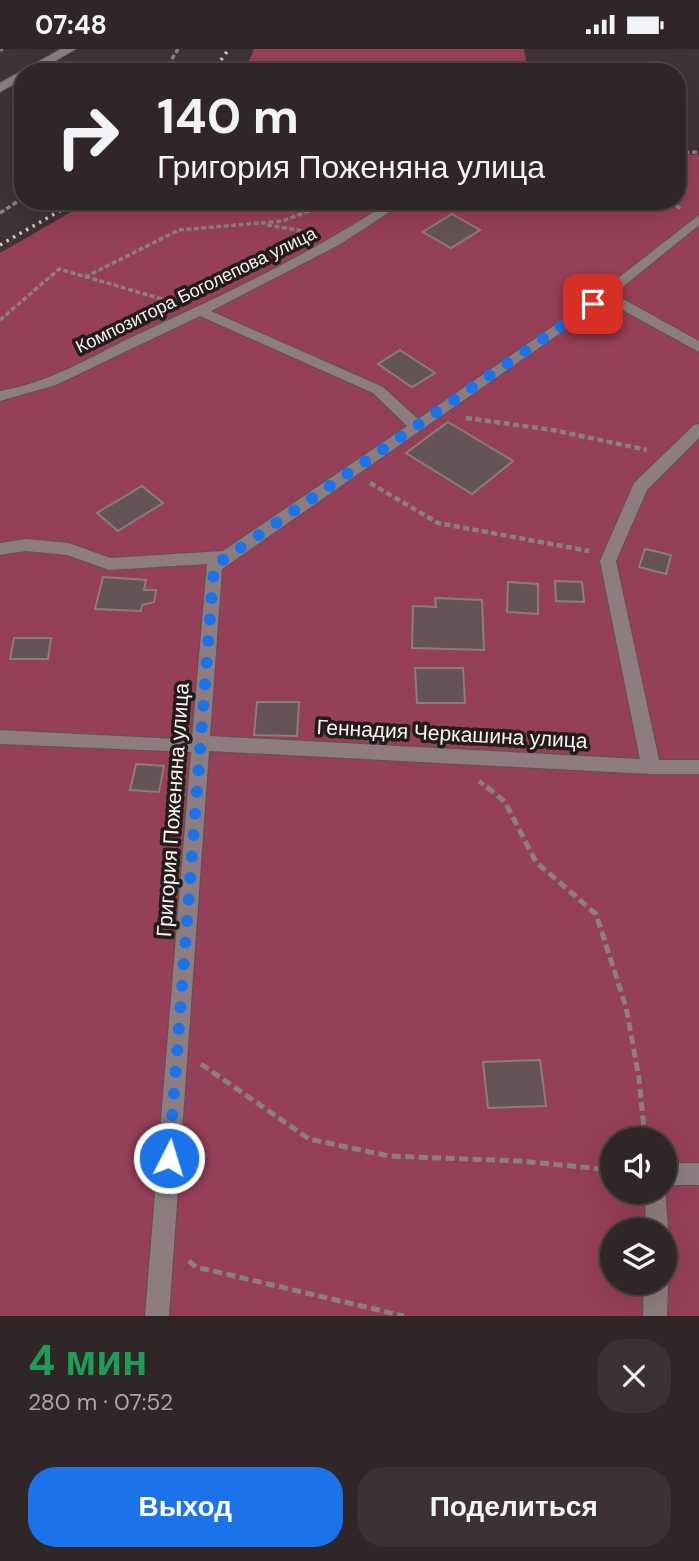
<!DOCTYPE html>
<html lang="ru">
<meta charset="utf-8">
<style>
:root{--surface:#302628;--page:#3c3234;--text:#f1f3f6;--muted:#a8a5a8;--line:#4b4345;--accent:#1a73e8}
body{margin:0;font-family:"DM Sans",sans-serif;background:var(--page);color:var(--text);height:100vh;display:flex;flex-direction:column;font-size:26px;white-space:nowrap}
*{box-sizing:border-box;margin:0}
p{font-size:23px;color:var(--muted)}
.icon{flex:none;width:38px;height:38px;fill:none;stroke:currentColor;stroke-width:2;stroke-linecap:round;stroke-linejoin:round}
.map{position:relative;height:1267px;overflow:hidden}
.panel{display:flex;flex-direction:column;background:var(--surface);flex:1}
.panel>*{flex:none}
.banner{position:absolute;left:14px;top:14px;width:672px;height:147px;border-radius:28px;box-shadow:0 7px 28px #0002,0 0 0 2px var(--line);background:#302628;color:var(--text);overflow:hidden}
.controls{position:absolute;left:600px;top:1078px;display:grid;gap:14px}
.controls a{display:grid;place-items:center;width:77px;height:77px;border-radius:50%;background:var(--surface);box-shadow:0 7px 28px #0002,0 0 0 2px var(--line);font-size:35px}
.pin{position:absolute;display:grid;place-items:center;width:60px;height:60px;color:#fff;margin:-30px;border-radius:14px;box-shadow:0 4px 10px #0006}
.me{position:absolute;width:77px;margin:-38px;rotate:5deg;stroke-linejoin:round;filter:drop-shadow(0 0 5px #0008)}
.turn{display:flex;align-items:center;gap:24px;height:147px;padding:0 28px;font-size:32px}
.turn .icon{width:91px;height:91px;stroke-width:2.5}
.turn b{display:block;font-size:49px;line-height:60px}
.round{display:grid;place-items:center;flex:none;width:74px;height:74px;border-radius:28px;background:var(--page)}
.overview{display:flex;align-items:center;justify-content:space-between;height:119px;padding:0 28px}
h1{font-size:42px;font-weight:700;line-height:52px;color:#1e9e55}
.action{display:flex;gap:14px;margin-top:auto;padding:14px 28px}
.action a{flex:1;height:80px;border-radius:28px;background:var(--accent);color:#fff;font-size:28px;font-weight:700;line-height:80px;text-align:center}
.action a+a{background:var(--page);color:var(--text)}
.status{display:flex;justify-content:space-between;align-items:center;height:49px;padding:0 35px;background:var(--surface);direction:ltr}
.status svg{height:19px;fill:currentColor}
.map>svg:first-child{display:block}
.green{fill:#963f58;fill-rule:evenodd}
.building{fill:#645457;stroke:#8d7c7f;stroke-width:2}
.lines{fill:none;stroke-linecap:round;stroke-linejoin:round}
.street-casing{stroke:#5d5254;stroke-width:2}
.path-far2{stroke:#8b7f82;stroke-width:3.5;stroke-dasharray:5 2.5;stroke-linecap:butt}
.path-far1{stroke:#8b7f82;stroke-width:4.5;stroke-dasharray:6 3.5;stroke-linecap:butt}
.path{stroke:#8b7f82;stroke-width:5;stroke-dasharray:9 4.5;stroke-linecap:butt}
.street{fill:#8d7d80;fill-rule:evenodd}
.rail{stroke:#d2c7ca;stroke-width:3.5;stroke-dasharray:2.5 5;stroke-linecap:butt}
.route{stroke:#1a73e8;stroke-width:12;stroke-dasharray:0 21.6}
.labels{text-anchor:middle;stroke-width:7;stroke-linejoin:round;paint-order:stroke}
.far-street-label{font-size:18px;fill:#faf0f2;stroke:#221c1d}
.street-label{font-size:21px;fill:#faf0f2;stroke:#221c1d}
</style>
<div class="status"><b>07:48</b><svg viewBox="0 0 49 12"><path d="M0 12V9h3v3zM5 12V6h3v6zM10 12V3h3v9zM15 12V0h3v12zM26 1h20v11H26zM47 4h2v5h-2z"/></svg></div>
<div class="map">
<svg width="699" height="1267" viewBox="0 0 699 1267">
<rect width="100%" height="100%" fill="#403235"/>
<!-- green -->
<g class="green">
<polygon points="254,0 524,0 528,23 238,23 250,10"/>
<path d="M699 105V1267H0V204L90 152H677V107ZM612 1090H665V1143H612ZM612 1181H665V1234H612Z"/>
</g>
<!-- building -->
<g class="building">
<polygon points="452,165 480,181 451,199 423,183"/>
<polygon points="400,301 435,324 412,338 378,315"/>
<polygon points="448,373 513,412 472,445 406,404"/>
<polygon points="142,437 163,454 118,482 97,464"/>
<polygon points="645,500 671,506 666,525 639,518"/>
<polygon points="103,528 146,531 144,541 156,541 154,553 142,556 141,562 95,560"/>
<polygon points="555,532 582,533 584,553 556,552"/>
<polygon points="508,533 538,535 538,565 507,563"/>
<polygon points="435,549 482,551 484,601 412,599 413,557 436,558"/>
<polygon points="14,589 51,589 48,610 10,610"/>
<polygon points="415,619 463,619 465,654 417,654"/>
<polygon points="257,653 299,653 297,687 254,686"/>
<polygon points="136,715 164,717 159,743 130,741"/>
<polygon points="540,1011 546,1057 488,1059 483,1013"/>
</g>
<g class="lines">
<!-- street casing -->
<g class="street-casing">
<g id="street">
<polygon points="61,0 76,0 36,23 23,23 23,30 0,43 0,34"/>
<path d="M391 152H406L339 196 211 262 383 338 418 370 577 261 699 166V176L614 245 699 292V303L606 252 222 520 210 687 640 710 600 512 634 434 694 376 699 375V389L647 441 616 512 659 711H699V725H651L209 702 169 1267H145L191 703 0 695V681L178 690 192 688 207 515 109 521 67 506 26 502 0 506V494L26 490 69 494 110 509 223 502 407 377 373 344 200 267 56 336 0 352V342C48 334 89 309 132 288 221 247 309 206 391 152Z"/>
<rect x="665" y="1114" width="34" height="22"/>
<polygon points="665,1138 668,1181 665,1189 665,1181 646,1181 645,1143 665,1143"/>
<polygon points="665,1228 668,1234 667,1267 643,1267 644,1234 665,1234"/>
</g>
</g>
<!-- path-far2 -->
<g class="path-far2">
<polyline points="0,1 3,0"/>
<polyline points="164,23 178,0"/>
<polyline points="677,104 699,103"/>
<polyline points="670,152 681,160"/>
<polyline points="0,164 23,149"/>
<polyline points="267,176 310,183"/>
<polyline points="85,228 179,181 283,172 334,152"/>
<polyline points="0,271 59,220 169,252"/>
</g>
<!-- path-far1 -->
<g class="path-far1">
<polyline points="466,369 553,381 647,401"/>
<polyline points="370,434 438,474 589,502"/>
<polyline points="479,732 489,740"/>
</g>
<!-- path -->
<g class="path">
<polyline points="487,738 505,753 536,813 596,865 626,958 639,1029 645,1090"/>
<polyline points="201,1015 309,1090 389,1107 520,1112 612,1121"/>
<polyline points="189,1212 196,1218 404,1267"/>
</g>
<!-- street -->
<use href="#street" class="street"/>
<!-- rail -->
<g class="rail">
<polyline points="212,23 229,0"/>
<polyline points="0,196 77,152"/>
</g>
</g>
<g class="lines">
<!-- route -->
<polyline class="route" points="169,1109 214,517 593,255"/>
</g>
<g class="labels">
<!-- far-street labels -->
<g class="far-street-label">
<text transform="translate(196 241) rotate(-26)" y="6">Композитора Боголепова улица</text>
</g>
<!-- street labels -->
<g class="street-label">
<text transform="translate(452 685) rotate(3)" y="7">Геннадия Черкашина улица</text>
<text transform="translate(173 761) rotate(-86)" y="7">Григория Поженяна улица</text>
</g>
</g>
</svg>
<div class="controls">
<a><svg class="icon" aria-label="sound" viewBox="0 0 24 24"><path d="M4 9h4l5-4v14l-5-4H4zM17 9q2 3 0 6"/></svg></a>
<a><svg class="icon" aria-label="layers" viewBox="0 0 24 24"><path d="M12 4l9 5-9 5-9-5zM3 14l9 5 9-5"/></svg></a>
</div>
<div class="pin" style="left:593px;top:255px;background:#d93025"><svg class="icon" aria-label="arrive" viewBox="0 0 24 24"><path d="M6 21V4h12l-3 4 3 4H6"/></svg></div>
<svg class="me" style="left:169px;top:1109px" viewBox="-20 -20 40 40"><circle r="17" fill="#1a73e8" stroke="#fff" stroke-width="3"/><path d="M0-11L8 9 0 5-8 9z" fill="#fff"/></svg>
<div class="banner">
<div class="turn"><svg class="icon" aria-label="right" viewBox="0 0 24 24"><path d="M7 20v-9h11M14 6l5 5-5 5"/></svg><div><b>140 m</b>Григория Поженяна улица</div></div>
</div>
</div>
<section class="panel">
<div class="overview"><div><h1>4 мин</h1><p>280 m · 07:52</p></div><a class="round"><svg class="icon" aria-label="close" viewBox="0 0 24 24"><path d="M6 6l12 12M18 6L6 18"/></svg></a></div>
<div class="action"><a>Выход</a><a>Поделиться</a></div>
</section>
